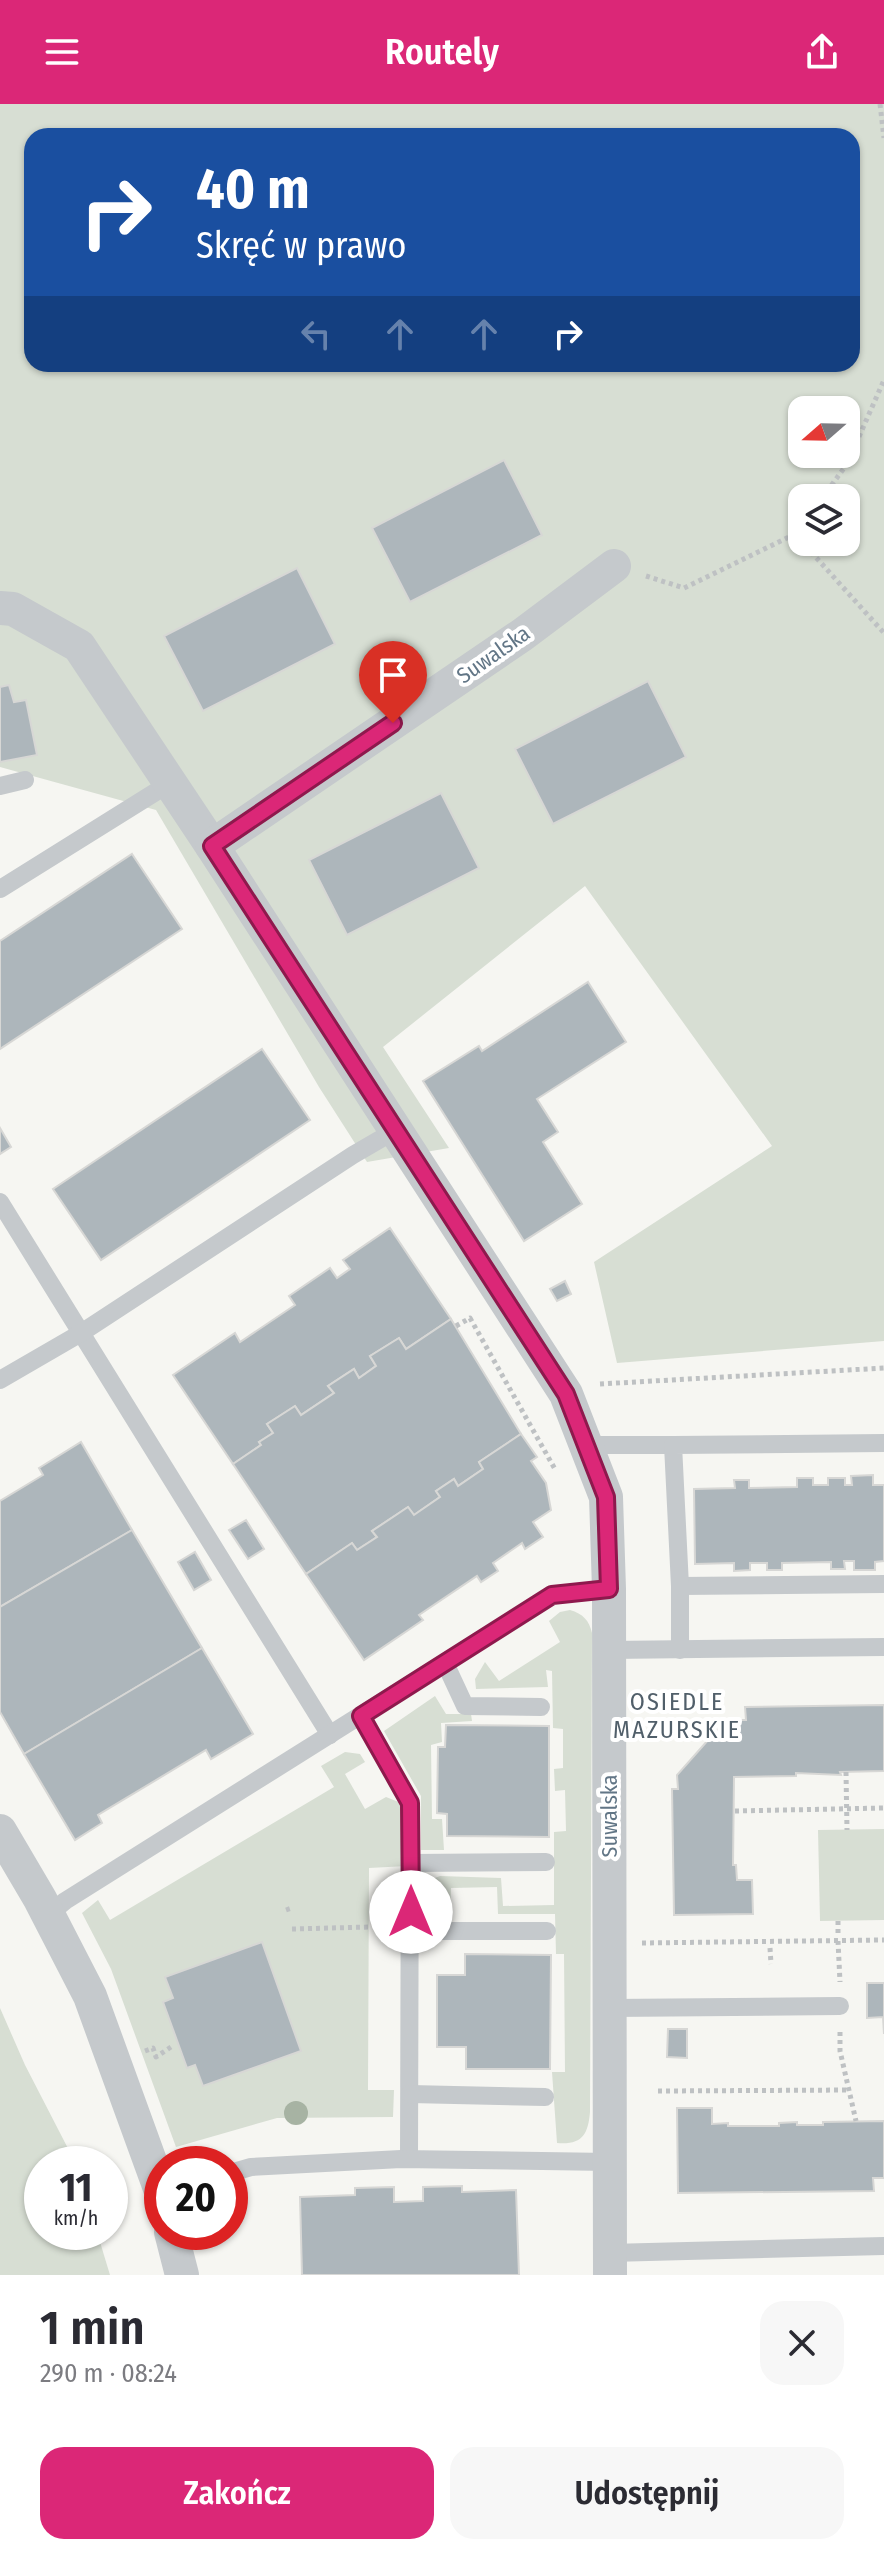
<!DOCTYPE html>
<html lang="pl">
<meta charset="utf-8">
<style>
:root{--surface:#fff;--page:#f7f7f7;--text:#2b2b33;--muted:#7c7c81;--accent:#db2777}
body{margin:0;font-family:"Fira Sans Condensed",sans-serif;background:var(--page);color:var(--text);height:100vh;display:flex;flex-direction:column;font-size:30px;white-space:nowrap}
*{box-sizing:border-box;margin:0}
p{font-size:26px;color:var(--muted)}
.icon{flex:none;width:44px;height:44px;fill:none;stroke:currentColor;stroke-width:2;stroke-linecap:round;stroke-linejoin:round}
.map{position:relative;height:2171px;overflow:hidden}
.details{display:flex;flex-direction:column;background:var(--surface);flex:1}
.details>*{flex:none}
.hud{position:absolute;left:24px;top:24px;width:836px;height:244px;border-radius:24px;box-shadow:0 2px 6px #0004;background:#1a4fa0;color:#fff;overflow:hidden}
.needle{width:52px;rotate:250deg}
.fabs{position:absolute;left:788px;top:292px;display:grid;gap:16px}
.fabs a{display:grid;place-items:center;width:72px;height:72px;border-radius:16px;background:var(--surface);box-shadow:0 2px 6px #0004;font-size:40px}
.speed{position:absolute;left:24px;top:2042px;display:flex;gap:16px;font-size:40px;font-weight:700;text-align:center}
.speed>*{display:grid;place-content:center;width:104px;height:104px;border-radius:50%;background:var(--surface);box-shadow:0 2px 6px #0004;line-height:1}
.speed small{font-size:20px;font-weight:400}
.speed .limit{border:12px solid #d22;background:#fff;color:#111}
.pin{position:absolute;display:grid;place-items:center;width:68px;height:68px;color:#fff;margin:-82px -34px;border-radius:50% 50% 50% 0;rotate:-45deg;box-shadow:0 0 8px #0007}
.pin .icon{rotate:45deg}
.me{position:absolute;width:88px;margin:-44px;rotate:0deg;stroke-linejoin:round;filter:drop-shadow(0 0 6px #0008)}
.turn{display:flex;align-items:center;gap:28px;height:168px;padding:0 40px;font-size:36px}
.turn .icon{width:104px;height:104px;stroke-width:2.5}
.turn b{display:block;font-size:56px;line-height:68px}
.lanes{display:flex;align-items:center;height:76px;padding:0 40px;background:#0003;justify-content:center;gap:40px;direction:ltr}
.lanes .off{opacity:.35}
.round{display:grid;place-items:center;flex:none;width:84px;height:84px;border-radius:24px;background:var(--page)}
.overview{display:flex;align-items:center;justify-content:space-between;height:136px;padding:0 40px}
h1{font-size:48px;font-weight:600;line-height:60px}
.cta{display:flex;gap:16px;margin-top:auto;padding:16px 40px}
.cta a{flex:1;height:92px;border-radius:24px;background:var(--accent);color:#fff;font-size:32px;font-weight:600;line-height:92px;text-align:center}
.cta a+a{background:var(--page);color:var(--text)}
header{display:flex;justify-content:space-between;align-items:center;height:104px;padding:0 40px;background:var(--accent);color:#fff;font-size:36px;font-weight:600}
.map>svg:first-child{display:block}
.green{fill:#d7ded3;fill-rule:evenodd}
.building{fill:#adb6bb;stroke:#d7d7d5;stroke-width:2}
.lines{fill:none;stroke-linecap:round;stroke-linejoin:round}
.path{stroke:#bec1c3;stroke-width:5;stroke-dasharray:4 4;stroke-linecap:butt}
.lane{stroke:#c5c9cc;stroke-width:18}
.street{stroke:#c5c9cc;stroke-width:34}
.tree{fill:#a7b3a3}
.route-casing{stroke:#8e194d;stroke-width:20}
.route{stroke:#db2777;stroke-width:14}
.labels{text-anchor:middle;stroke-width:8;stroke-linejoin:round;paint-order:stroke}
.street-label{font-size:22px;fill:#627686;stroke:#fff}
.neighbourhood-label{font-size:24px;letter-spacing:2px;fill:#515f6a;stroke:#fff}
</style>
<header><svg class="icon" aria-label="menu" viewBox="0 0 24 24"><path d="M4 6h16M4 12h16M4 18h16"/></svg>Routely<svg class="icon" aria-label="share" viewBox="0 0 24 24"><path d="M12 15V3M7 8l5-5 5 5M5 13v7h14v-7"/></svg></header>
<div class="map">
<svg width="884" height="2171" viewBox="0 0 884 2171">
<rect width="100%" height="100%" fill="#f6f6f2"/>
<!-- green -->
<g class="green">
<path d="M0 0H884V1237L617 1259 594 1158 772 1042 585 782 383 943 449 1044 367 1058 319 983 156 706 0 663ZM32 32H852V260H32ZM802 306H846V350H802ZM802 394H846V438H802Z"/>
<path d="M570 1506C583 1510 589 1516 592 1529L590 2008C588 2031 582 2041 557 2039L552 1968H565L564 1850H556L555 1810H498L497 1783 451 1784 450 1812H434L428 1809C425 1797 424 1787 430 1776L440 1772 501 1774 503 1802 554 1801V1728L566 1727 565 1686 555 1687 554 1665 563 1664V1625L553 1624 552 1567 546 1566 548 1583 476 1585 475 1575 485 1558 499 1577 560 1538 549 1517 560 1508Z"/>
<polygon points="435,1592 446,1610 471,1610 472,1617 441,1619 442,1638 431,1641 432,1715 442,1715 444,1746 421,1746 421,1692 384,1627"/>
<polygon points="345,1648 360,1650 365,1658 345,1670 365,1705 386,1693 406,1701 407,1762 369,1764 368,1986 394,1986 393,2013 277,2014 176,2043 111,1865 82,1809 98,1796 110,1816 334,1683 321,1662"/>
<polygon points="884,1725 884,1816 820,1817 818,1726"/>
<polygon points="0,1904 25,1961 76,2060 42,2060 42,2128 97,2128 110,2171 0,2171"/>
</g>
<!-- building -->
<g class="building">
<polygon points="504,356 542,431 410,498 372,424"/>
<polygon points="297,464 335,540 203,607 164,532"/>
<polygon points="648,577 686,653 553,720 515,645"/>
<polygon points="9,581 14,598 26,596 37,651 0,658 0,583"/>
<polygon points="441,689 479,764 347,831 309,756"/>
<polygon points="132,750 182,825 0,945 0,837"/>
<polygon points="588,878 626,938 537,995 558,1028 543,1038 582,1100 524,1137 423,977 479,942 482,947"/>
<polygon points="262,945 310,1016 101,1156 53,1085"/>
<polygon points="0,1024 11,1043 0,1050"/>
<polygon points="390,1124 451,1215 406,1245 399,1234 370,1252 376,1262 359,1274 354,1265 328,1282 334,1289 301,1311 295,1302 267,1320 273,1329 259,1338 261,1341 233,1360 173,1271 235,1229 240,1238 295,1201 289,1192 330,1164 337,1174 350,1165 343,1156"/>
<polygon points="565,1177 571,1190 557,1197 550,1185"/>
<polygon points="451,1215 521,1330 479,1358 483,1365 458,1382 454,1375 436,1387 440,1393 414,1411 408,1403 372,1427 377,1433 357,1446 352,1439 306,1470 233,1360 261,1341 259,1338 273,1329 267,1320 295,1302 301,1311 334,1289 328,1282 354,1265 359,1274 376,1262 370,1252 399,1234 406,1245"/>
<polygon points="521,1330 537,1353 531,1357 546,1379 551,1406 533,1418 543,1433 525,1445 522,1439 493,1459 498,1467 481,1478 477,1472 419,1511 423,1516 364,1556 306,1470 352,1439 357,1446 377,1433 372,1427 408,1403 414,1411 440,1393 436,1387 454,1375 458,1382 483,1365 479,1358"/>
<polygon points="81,1338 132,1426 0,1503 0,1397 43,1371 39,1364"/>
<polygon points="873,1371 873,1381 884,1381 884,1457 875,1458 875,1466 854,1466 854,1457 844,1457 845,1465 831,1465 831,1458 782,1459 782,1466 767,1466 767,1459 750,1459 750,1466 734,1467 734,1459 695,1460 694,1385 735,1384 734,1376 749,1376 749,1384 797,1383 797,1374 813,1374 813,1381 828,1381 828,1374 845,1374 845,1381 852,1381 851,1372"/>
<polygon points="246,1416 264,1445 248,1455 229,1426"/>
<polygon points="132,1426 202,1544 24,1650 0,1608 0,1503"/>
<polygon points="195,1448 211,1476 194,1486 178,1458"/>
<polygon points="202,1544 253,1630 211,1655 206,1646 98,1711 102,1719 75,1736 24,1650"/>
<polygon points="884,1601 884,1667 840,1668 841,1671 796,1669 796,1672 734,1673 733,1761 736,1761 737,1776 752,1776 753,1810 674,1811 672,1685 678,1685 677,1671 717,1626 719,1629 732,1616 746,1616 745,1603"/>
<polygon points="446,1621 549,1622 549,1733 447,1732 447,1710 437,1709 438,1643 445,1643"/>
<polygon points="262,1838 301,1947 203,1982 195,1961 187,1964 163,1898 173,1894 165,1873"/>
<polygon points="465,1850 551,1851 550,1965 466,1965 466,1943 437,1943 437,1871 465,1871"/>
<polygon points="867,1879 884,1879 884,1930 883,1913 867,1914"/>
<polygon points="668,1925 687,1925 687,1954 667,1953"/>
<polygon points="677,2004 712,2004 712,2020 728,2019 728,2022 779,2022 779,2019 797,2018 797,2021 823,2021 823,2018 884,2017 884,2074 873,2074 874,2087 678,2089"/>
<polygon points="462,2082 462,2088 516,2086 519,2171 302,2171 300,2093 355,2091 355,2084 394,2083 394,2098 423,2097 423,2083"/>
</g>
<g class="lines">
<!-- path -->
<g class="path">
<polyline points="880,0 884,34"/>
<polyline points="822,394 847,360 884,276"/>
<polyline points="795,430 884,529"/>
<polyline points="646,472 684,484 795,430 802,421"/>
<polyline points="456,1222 470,1214 556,1367"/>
<polyline points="600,1280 884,1264"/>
<polyline points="846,1668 847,1726"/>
<polyline points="735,1707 884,1704"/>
<polyline points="286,1806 292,1804"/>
<polyline points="838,1817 838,1832"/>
<polyline points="292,1825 369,1823"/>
<polyline points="838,1837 840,1878"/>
<polyline points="642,1839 884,1836"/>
<polyline points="770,1844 771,1860"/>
<polyline points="840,1928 840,1947 856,2017"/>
<polyline points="145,1947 153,1944 156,1953 174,1941"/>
<polyline points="658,1987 850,1986"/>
</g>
<!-- lane -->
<g class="lane">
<polyline points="0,682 25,676"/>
<polyline points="0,785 170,679"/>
<polyline points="0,1098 330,1631"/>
<polyline points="0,1276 81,1229 353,1051 396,1026"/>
<polyline points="586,1341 673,1341"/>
<polyline points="680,1482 884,1480"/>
<polyline points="609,1546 884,1543"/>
<polyline points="680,1546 680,1482 673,1341 884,1339"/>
<polyline points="445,1559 465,1602 541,1603"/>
<polyline points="361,1612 410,1699 409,2055"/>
<polyline points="411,1759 546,1758"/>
<polyline points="48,1811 65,1797 552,1491 609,1485"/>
<polyline points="411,1827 547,1827"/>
<polyline points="610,1904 840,1902"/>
<polyline points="410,1990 545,1993"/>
<polyline points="230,2069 251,2063 401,2055 610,2058"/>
<polyline points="610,2149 884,2142"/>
</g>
<!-- street -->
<g class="street">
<polyline points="0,504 13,505 79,542 212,742 566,1290 606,1393 609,1485 610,2171"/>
<polyline points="212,742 522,531 614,462"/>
<polyline points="0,1727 40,1795 90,1892 162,2090"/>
<polyline points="171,2128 182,2171"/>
</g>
</g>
<!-- trees -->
<circle class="tree" cx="296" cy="2009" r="12"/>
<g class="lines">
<!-- route casing -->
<g class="route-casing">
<polyline id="route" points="393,619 212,742 566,1290 606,1393 609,1485 552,1491 361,1612 410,1699 411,1808"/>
</g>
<!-- route -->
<use href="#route" class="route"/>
</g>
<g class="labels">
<!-- street labels -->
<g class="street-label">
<text transform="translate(493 550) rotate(-35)" y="8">Suwalska</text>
<text transform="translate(609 1712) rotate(-90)" y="8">Suwalska</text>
</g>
<!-- neighbourhood labels -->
<g class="neighbourhood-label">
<text x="677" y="1606">OSIEDLE<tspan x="677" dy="28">MAZURSKIE</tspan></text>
</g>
</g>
</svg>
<div class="fabs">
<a><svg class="needle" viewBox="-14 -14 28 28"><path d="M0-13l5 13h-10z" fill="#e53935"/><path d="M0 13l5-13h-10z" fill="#7c7c81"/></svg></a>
<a><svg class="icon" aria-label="layers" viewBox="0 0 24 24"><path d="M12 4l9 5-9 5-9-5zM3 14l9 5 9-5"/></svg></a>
</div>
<div class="speed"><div>11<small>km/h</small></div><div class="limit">20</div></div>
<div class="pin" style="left:393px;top:619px;background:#d93025"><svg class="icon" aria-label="arrive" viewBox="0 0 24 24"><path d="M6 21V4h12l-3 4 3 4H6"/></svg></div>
<svg class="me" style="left:411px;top:1808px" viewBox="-20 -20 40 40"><circle r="19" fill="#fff"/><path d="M0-13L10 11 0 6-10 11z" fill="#db2777"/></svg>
<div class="hud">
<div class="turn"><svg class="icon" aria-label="right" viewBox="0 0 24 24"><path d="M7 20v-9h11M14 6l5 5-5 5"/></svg><div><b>40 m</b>Skręć w prawo</div></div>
<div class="lanes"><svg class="icon off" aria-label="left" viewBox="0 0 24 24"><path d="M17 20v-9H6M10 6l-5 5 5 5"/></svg><svg class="icon off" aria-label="ahead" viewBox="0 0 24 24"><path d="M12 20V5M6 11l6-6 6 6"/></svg><svg class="icon off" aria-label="ahead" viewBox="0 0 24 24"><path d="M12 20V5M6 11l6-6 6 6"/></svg><svg class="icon" aria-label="right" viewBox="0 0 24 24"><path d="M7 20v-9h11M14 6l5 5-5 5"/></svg></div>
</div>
</div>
<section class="details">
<div class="overview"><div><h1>1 min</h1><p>290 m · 08:24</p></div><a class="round"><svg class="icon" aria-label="close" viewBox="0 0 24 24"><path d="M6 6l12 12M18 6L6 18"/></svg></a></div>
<div class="cta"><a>Zakończ</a><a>Udostępnij</a></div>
</section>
